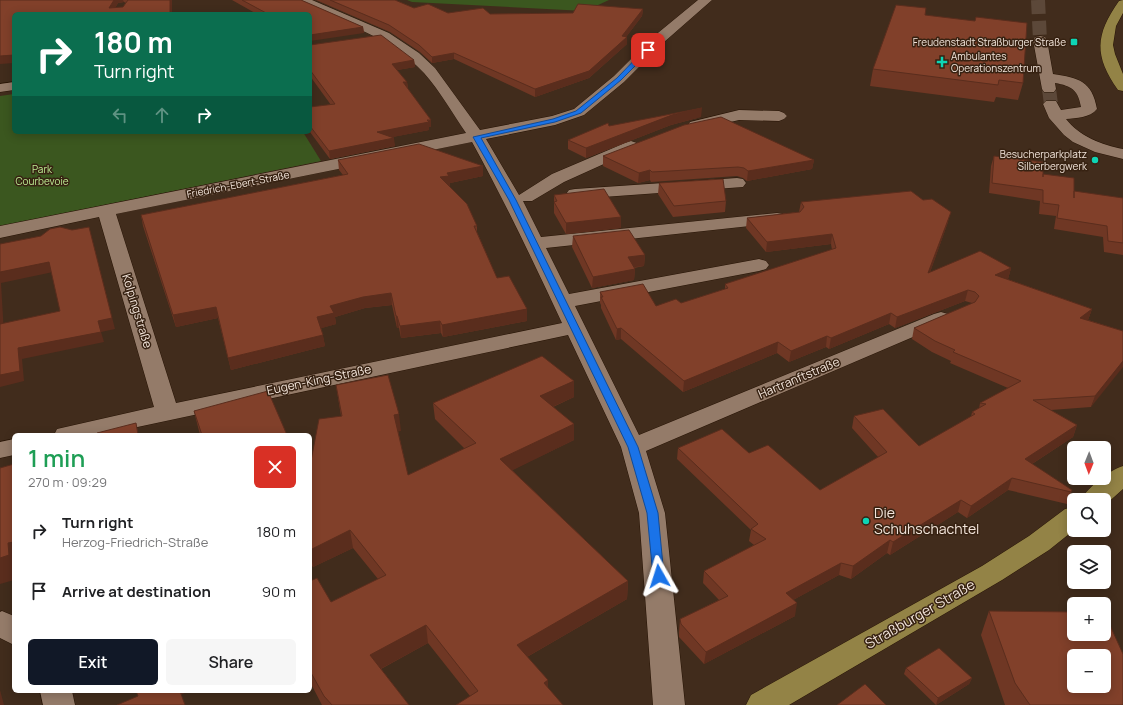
<!DOCTYPE html>
<meta charset="utf-8">
<style>
:root{--surface:#fff;--page:#f6f6f6;--text:#202124;--muted:#757577;--accent:#111827}
body{margin:0;font-family:Manrope,sans-serif;background:var(--page);color:var(--text);height:100vh;display:flex;flex-direction:column;font-size:15px;white-space:nowrap}
*{box-sizing:border-box;margin:0}
p{font-size:13px;color:var(--muted)}
.icon{flex:none;width:22px;height:22px;fill:none;stroke:currentColor;stroke-width:2;stroke-linecap:round;stroke-linejoin:round}
.map{position:relative;flex:1;overflow:hidden}
.details{position:absolute;left:12px;top:433px;width:300px;height:260px;display:flex;flex-direction:column;background:var(--surface);border-radius:6px;box-shadow:0 2px 10px #0003}
.details>*{flex:none}
.hud{position:absolute;left:12px;top:12px;width:300px;height:122px;border-radius:6px;box-shadow:0 2px 10px #0003;background:#0b6e4f;color:#fff;overflow:hidden}
.needle{width:26px;rotate:181deg}
.fabs{position:absolute;left:1067px;top:441px;display:grid;gap:8px}
.fabs a{display:grid;place-items:center;width:44px;height:44px;border-radius:6px;background:var(--surface);box-shadow:0 2px 10px #0003;font-size:20px}
.pin{position:absolute;display:grid;place-items:center;width:34px;height:34px;color:#fff;margin:-17px;border-radius:8px;box-shadow:0 2px 6px #0006}
.me{position:absolute;width:44px;margin:-22px;rotate:354deg;stroke-linejoin:round;filter:drop-shadow(0 0 3px #0008)}
.turn{display:flex;align-items:center;gap:14px;height:84px;padding:0 16px;font-size:18px}
.turn .icon{width:52px;height:52px;stroke-width:2.5}
.turn b{display:block;font-size:28px;line-height:34px}
.lanes{display:flex;align-items:center;height:38px;padding:0 16px;background:#0003;justify-content:center;gap:20px;direction:ltr}
.lanes .off{opacity:.35}
.round{display:grid;place-items:center;flex:none;width:42px;height:42px;border-radius:6px;background:var(--page)}
.summary{display:flex;align-items:center;justify-content:space-between;height:68px;padding:0 16px}
h1{font-size:24px;font-weight:600;line-height:30px;color:#1e9e55}
.button{display:flex;gap:8px;margin-top:auto;padding:8px 16px}
.button a{flex:1;height:46px;border-radius:6px;background:var(--accent);color:#fff;font-size:16px;font-weight:600;line-height:46px;text-align:center}
.button a+a{background:var(--page);color:var(--text)}
ul{padding:0;list-style:none}
li{display:flex;align-items:center;gap:12px;height:60px;padding:0 16px}
li div{flex:1}
li b{display:block;font-size:15px}
li em{font-style:normal}
.map>svg:first-child{display:block}
.green{fill:#3b571f}
.lines{fill:none;stroke-linecap:round;stroke-linejoin:round}
.minor-tunnel{stroke:#5c4839;stroke-width:14;stroke-dasharray:14 7;stroke-linecap:butt}
.minor-casing{stroke:#271405;stroke-width:1}
.major-casing{stroke:#271405;stroke-width:1}
.minor{fill:#947b69;fill-rule:evenodd}
.major{fill:#938346;fill-rule:evenodd}
.wall{fill:#6f3724;fill-rule:evenodd}
.shaded-wall{fill:#5a2d1d}
.building{fill:#81402a;stroke:#5a2d1d;fill-rule:evenodd}
.route{fill:#1a73e8;stroke:#114b97}
.poi-dot{fill:#0dd5b5;stroke:#372212;stroke-width:1.5}
.labels{text-anchor:middle;stroke-width:3;stroke-linejoin:round;paint-order:stroke}
.far-poi-label{font-size:10px;fill:#f3e5db;stroke:#372212;text-anchor:end}
.far-park-label{font-size:10px;fill:#beee95;stroke:#372212}
.far-street-label{font-size:10px;fill:#f3e5db;stroke:#372212}
.street-label{font-size:12px;fill:#f3e5db;stroke:#372212}
.near-poi-label{font-size:14px;fill:#f3e5db;stroke:#372212;text-anchor:start}
.near-street-label{font-size:14px;fill:#f3e5db;stroke:#372212}
</style>
<div class="map">
<svg width="1123" height="705" viewBox="0 0 1123 705">
<rect width="100%" height="100%" fill="#412c1c"/>
<!-- green -->
<g class="green">
<polygon points="407,0 609,0 585,11 412,2"/>
<polygon points="14,94 14,132 303,132 321,161 0,226 0,96"/>
</g>
<g class="lines">
<!-- minor-tunnel -->
<g class="minor-tunnel">
<polyline points="1038,0 1040,40"/>
<polyline points="1049,89 1051,104"/>
</g>
<!-- minor casing -->
<g class="minor-casing">
<g id="minor">
<path d="M296 0H312L389 33 419 53 435 68 480 130 552 116 574 109 614 76 653 37 698 0H712L663 43 624 82 584 115 555 125 486 139 519 195 552 174 625 143 631 141 637 143 639 146 637 149 564 182 532 201H523L541 237 777 213 783 214 786 218 783 222 777 223 546 248 569 294 759 259 766 261 769 265 766 269 759 271 575 306 639 435 934 314 941 312 948 314 952 318 948 322 646 451 665 513 685 705H653L639 513 621 447 568 335 100 435H54L57 429 154 407 99 217 0 238V226L466 133C453 114 440 91 424 73 391 37 341 22 298 3ZM472 142C505 202 534 263 562 323L176 403 116 214Z"/>
<path d="M1040 36 1045 37 1047 40 1053 74C1079 78 1092 81 1097 109 1090 118 1076 118 1066 119 1079 136 1102 145 1123 149V159L1095 152 1073 142 1064 135 1049 118 1043 104 1046 101H1056L1061 110 1081 107C1078 90 1072 86 1055 83L1056 89 1054 92H1044L1042 89 1033 40 1035 37Z"/>
<polygon points="14,82 14,90 0,92 0,84"/>
<polygon points="739,110 779,111 784,113 787,116 784,119 779,121 739,120 696,130 690,128 688,125 690,122"/>
<polygon points="737,178 743,179 746,183 743,187 575,199 569,198 566,194 569,190 575,189"/>
<polygon points="14,439 14,455 0,458 0,442"/>
<polygon points="2,611 14,616 14,645 0,638 0,612"/>
<polygon points="40,691 72,691 75,705 43,705"/>
</g>
</g>
<!-- major casing -->
<g class="major-casing">
<g id="major">
<path d="M1123 0V13L1116 26 1113 45 1115 54 1123 74V91L1118 90C1094 56 1095 35 1119 1Z"/>
<path d="M1123 466V489L1104 506V500H1081C1089 486 1108 471 1123 466Z"/>
<polygon points="1074,507 1074,530 1049,550 1002,580 789,705 746,705 751,695 982,566 1029,536 1065,509"/>
</g>
</g>
<!-- minor -->
<use href="#minor" class="minor"/>
<!-- major -->
<use href="#major" class="major"/>
</g>
<!-- wall -->
<g class="wall">
<path d="M0 0H172V14H14ZM124 2 126 3 123 7 115 8 118 3Z"/>
<polygon points="232,0 301,0 363,27 364,33 310,14 257,14"/>
<polygon points="316,0 395,0 414,8 448,13 490,14 573,13 643,9 642,16 626,37 627,44 589,78 535,97 454,59 432,63 420,52 390,32"/>
<polygon points="925,15 1023,83 1018,100 996,97 994,102 870,86 873,69"/>
<polygon points="310,45 414,60 415,67 397,70 407,82 408,89 431,120 431,127 429,127 429,130 392,137 395,146 330,159 310,132 310,107 331,105 310,76"/>
<polygon points="701,117 671,125 586,158 568,149 568,140"/>
<polygon points="603,156 814,160 812,169 747,181 743,178 737,176 651,182 650,180 638,183 603,166"/>
<polygon points="994,156 1043,174 1074,192 1123,198 1123,255 1104,252 1103,237 1054,229 1056,216 1039,214 1040,201 989,193 991,166"/>
<polygon points="338,160 483,166 483,176 450,183 450,186 449,186 477,226 477,232 497,278 527,321 443,337 441,333 401,338 399,328 397,328 392,305 365,308 335,317 336,324 321,328 325,346 231,370 218,318 176,327 143,226 141,215 343,175 339,170"/>
<polygon points="659,183 726,201 725,212 673,217 658,194"/>
<polygon points="554,195 621,217 621,228 566,234 554,213"/>
<polygon points="801,202 948,222 930,272 1011,268 1008,279 1007,279 1092,309 1088,320 1123,331 1091,407 1051,410 1077,425 1073,437 1032,464 1072,490 1067,504 1008,490 967,518 958,512 890,555 887,553 851,579 839,575 793,600 795,616 704,664 679,637 679,632 680,619 719,600 703,583 704,571 754,545 749,541 751,530 677,459 678,448 749,453 820,490 878,457 852,428 854,416 919,446 971,417 972,412 979,409 980,403 1008,388 950,363 951,361 932,352 912,339 914,328 973,303 972,303 965,301 895,328 889,324 829,349 826,347 789,362 777,353 683,392 621,339 616,340 601,308 601,305 600,303 600,292 656,306 681,303 725,289 725,284 832,250 831,244 766,252 746,228 747,218 799,212"/>
<polygon points="573,236 645,255 644,266 634,268 635,269 634,280 592,288 572,247"/>
<polygon points="336,385 401,431 398,431 408,475 465,449 435,419 433,403 574,397 553,407 574,424 574,440 512,470 628,581 627,599 527,657 548,680 470,696 428,643 381,669 409,705 322,705 310,682 310,581 331,602 378,579 353,548 313,567 310,563 310,466 341,416"/>
<polygon points="194,411 287,435 200,435"/>
<polygon points="989,611 1123,705 1005,705 981,635"/>
<polygon points="906,668 972,678 969,684 936,705 904,674"/>
</g>
<!-- shaded-wall -->
<g class="shaded-wall">
<polygon points="114,0 123,0 124,2 118,3 112,14 109,8"/>
<rect x="170" y="0" width="2" height="14"/>
<polygon points="643,9 642,16 623,41 627,37 627,44 589,78 535,97 535,89 622,36"/>
<polygon points="363,27 364,33 310,41 310,35"/>
<polygon points="454,53 454,59 432,63 432,57"/>
<polygon points="14,55 14,63 0,64 0,56"/>
<polygon points="414,60 415,67 392,71 392,64"/>
<polygon points="403,82 407,82 408,89"/>
<polygon points="702,108 701,117 671,125 586,158 586,148 672,115"/>
<polygon points="431,120 431,127 429,127 429,130 378,140 377,132"/>
<polygon points="394,138 395,146 330,159 329,151"/>
<polygon points="814,160 812,169 747,181 748,171"/>
<polygon points="483,166 483,176 450,183 450,186 441,188 440,177 447,173"/>
<polygon points="650,170 650,180 638,183 639,173"/>
<polygon points="951,212 948,222 926,284 928,273"/>
<polygon points="621,217 621,228 566,234 566,223"/>
<polygon points="89,227 115,329 101,332 104,342 22,359 24,381 0,387 0,375 18,348 98,321"/>
<polygon points="832,234 831,244 766,252 767,242"/>
<polygon points="645,255 644,266 627,268 628,257"/>
<polygon points="49,262 53,272 1,283 4,334 0,324 0,272"/>
<polygon points="1011,268 1008,279 993,286 995,275"/>
<polygon points="635,269 634,280 592,288 593,277"/>
<polygon points="968,290 965,301 895,328 897,317"/>
<polygon points="391,293 392,305 365,308 335,317 336,324 319,329 317,317 330,306 363,297"/>
<polygon points="216,307 218,318 176,327 173,315"/>
<polygon points="527,309 527,321 443,337 442,325"/>
<polygon points="1092,309 1088,320 1077,329 1080,318"/>
<polygon points="891,313 889,324 829,349 831,338"/>
<polygon points="396,316 397,316 399,328 397,328"/>
<polygon points="440,321 441,333 401,338 400,326"/>
<polygon points="621,328 621,339 616,340 617,329"/>
<polygon points="323,335 325,346 231,370 228,358"/>
<polygon points="827,336 826,347 789,362 791,351"/>
<polygon points="778,342 777,353 683,392 684,381"/>
<polygon points="1123,361 1123,367 1091,407 1095,396"/>
<polygon points="574,381 574,397 541,412 540,396"/>
<polygon points="399,414 401,431 396,432 394,415"/>
<polygon points="574,424 574,440 501,476 500,459"/>
<polygon points="1077,425 1073,437 1021,471 1025,459"/>
<polygon points="1012,478 1008,490 967,518 971,506"/>
<polygon points="961,500 958,512 890,555 893,542"/>
<polygon points="350,530 353,548 313,567 310,550"/>
<polygon points="890,540 887,553 851,579 853,566"/>
<polygon points="14,542 14,580 0,584 0,558 8,543"/>
<polygon points="841,563 839,575 784,605 786,593"/>
<polygon points="628,581 627,599 518,662 517,645"/>
<polygon points="797,603 795,616 704,664 706,652"/>
<polygon points="426,625 428,643 373,673 370,655"/>
<polygon points="972,678 969,684 936,705 938,698"/>
<polygon points="548,680 548,698 544,683"/>
<polygon points="0,690 4,705 0,705"/>
<polygon points="179,691 190,691 180,695"/>
</g>
<!-- building -->
<g class="building">
<polygon points="0,0 114,0 109,8 123,7 128,0 170,0 170,14 14,14 14,55 0,56"/>
<polygon points="242,0 301,0 363,27 310,35 310,14 268,14"/>
<polygon points="330,0 395,0 414,8 428,4 448,13 483,8 490,14 573,13 578,4 643,9 622,36 627,37 589,71 535,89 454,53 432,57 419,45 389,25"/>
<polygon points="896,5 926,8 925,15 975,21 976,17 1027,23 1023,83 999,80 998,85 873,69"/>
<polygon points="381,35 414,60 392,64 407,82 403,82 431,120 427,120 429,122 377,132 394,138 329,151 310,126 310,107 335,104 310,70 310,45"/>
<polygon points="702,108 672,115 586,148 568,140 608,123 609,126"/>
<polygon points="721,117 814,160 748,171 744,168 738,167 652,172 650,170 639,173 603,156 684,125"/>
<polygon points="419,144 483,166 447,173 449,176 440,177 467,204 477,226 474,226 497,278 509,276 527,309 442,325 440,321 400,326 397,316 396,316 391,293 363,297 330,306 334,313 317,317 323,335 228,358 216,307 173,315 141,215 348,174 338,160"/>
<polygon points="994,156 1043,162 1043,177 1043,174 1074,178 1074,198 1074,191 1123,198 1123,243 1108,241 1107,226 1057,218 1059,205 1043,203 1043,190 992,183"/>
<polygon points="723,179 726,201 674,206 659,183"/>
<polygon points="604,189 621,217 566,223 554,202 557,201 554,195"/>
<polygon points="911,191 923,200 932,199 951,212 928,273 980,251 1011,268 995,275 1092,309 1080,318 1123,331 1123,361 1095,396 1033,400 1077,425 1025,459 1072,490 1071,492 1012,478 971,506 961,500 893,542 890,540 853,566 841,563 786,593 797,603 706,652 681,624 680,619 728,596 704,571 766,539 751,529 758,524 678,448 722,429 749,453 768,445 820,490 887,452 854,416 883,409 919,446 975,414 972,412 986,404 980,403 1021,381 953,352 955,350 935,341 914,328 975,302 979,296 975,292 968,290 897,317 891,313 831,338 827,336 791,351 778,342 684,381 621,328 617,329 601,297 603,297 600,292 643,284 656,306 676,299 681,303 728,288 725,284 836,248 832,234 767,242 747,218 800,212 804,207 801,202"/>
<polygon points="60,227 72,230 89,227 112,318 98,321 101,332 18,348 20,371 0,375 0,319 0,324 60,311 49,262 0,272 0,244 41,236 50,229"/>
<polygon points="629,230 645,255 628,257 635,269 593,277 573,236"/>
<polygon points="542,356 574,381 540,396 574,424 500,459 628,581 517,645 548,680 544,683 563,705 456,705 478,691 426,625 370,655 409,705 332,705 324,696 310,671 310,581 317,578 331,602 386,575 350,530 310,550 310,466 319,419 342,416 336,385 388,375 399,414 394,415 408,475 476,443 433,403"/>
<polygon points="268,391 287,435 202,435 194,411"/>
<polygon points="136,423 138,435 97,435 97,433"/>
<polygon points="14,464 14,542 8,543 9,555 0,558 0,468"/>
<path d="M989 611 1074 612V634H1104V612L1123 654V705H1030L1015 683ZM1074 656H1104V686H1074Z"/>
<polygon points="939,648 972,678 938,698 906,668"/>
<polygon points="865,684 886,705 837,705"/>
<polygon points="136,691 180,691 185,705 117,705 138,696"/>
</g>
<!-- route -->
<polygon class="route" points="646,48 651,50 621,80 581,113 555,122 481,138 516,200 638,447 658,513 664,576 663,579 654,579 653,576 647,513 628,447 509,200 473,137 553,119 576,111 617,78"/>
<!-- markers -->
<g class="poi-dot">
<rect x="1070" y="38" width="8" height="8" rx="2"/>
<path d="M940 56h4v4h4v4h-4v4h-4v-4h-4v-4h4z"/>
<circle cx="1095" cy="160" r="4"/>
<circle cx="866" cy="521" r="4"/>
</g>
<g class="labels">
<!-- far-poi labels -->
<g class="far-poi-label">
<text x="1066" y="46">Freudenstadt Straßburger Straße</text>
<text x="951" y="60" text-anchor="start">Ambulantes<tspan x="951" dy="12">Operationszentrum</tspan></text>
<text x="1087" y="158">Besucherparkplatz<tspan x="1087" dy="12">Silberbergwerk</tspan></text>
</g>
<!-- far-park labels -->
<g class="far-park-label">
<text x="42" y="173">Park<tspan x="42" dy="12">Courbevoie</tspan></text>
</g>
<!-- far-street labels -->
<g class="far-street-label">
<text transform="translate(238 184) rotate(-11)" y="4">Friedrich-Ebert-Straße</text>
</g>
<!-- street labels -->
<g class="street-label">
<text transform="translate(137 311) rotate(73)" y="4">Kolpingstraße</text>
<text transform="translate(799 378) rotate(-23)" y="4">Hartranftstraße</text>
<text transform="translate(319 380) rotate(-12)" y="4">Eugen-King-Straße</text>
</g>
<!-- near-poi labels -->
<g class="near-poi-label">
<text x="874" y="518">Die<tspan x="874" dy="16">Schuhschachtel</tspan></text>
</g>
<!-- near-street labels -->
<g class="near-street-label">
<text transform="translate(920 614) rotate(-30)" y="5">Straßburger Straße</text>
</g>
</g>
</svg>
<div class="fabs">
<a><svg class="needle" viewBox="-14 -14 28 28"><path d="M0-13l5 13h-10z" fill="#e53935"/><path d="M0 13l5-13h-10z" fill="#757577"/></svg></a>
<a><svg class="icon" aria-label="search" viewBox="0 0 24 24"><circle cx="10" cy="10" r="6"/><path d="M15 15l6 6"/></svg></a>
<a><svg class="icon" aria-label="layers" viewBox="0 0 24 24"><path d="M12 4l9 5-9 5-9-5zM3 14l9 5 9-5"/></svg></a>
<a>+</a>
<a>−</a>
</div>
<div class="pin" style="left:648px;top:50px;background:#d93025"><svg class="icon" aria-label="arrive" viewBox="0 0 24 24"><path d="M6 21V4h12l-3 4 3 4H6"/></svg></div>
<svg class="me" style="left:659px;top:576px" viewBox="-20 -20 40 40"><path d="M0-17L14 15 0 8-14 15z" fill="#1a73e8" stroke="#fff" stroke-width="4"/></svg>
<div class="hud">
<div class="turn"><svg class="icon" aria-label="right" viewBox="0 0 24 24"><path d="M7 20v-9h11M14 6l5 5-5 5"/></svg><div><b>180 m</b>Turn right</div></div>
<div class="lanes"><svg class="icon off" aria-label="left" viewBox="0 0 24 24"><path d="M17 20v-9H6M10 6l-5 5 5 5"/></svg><svg class="icon off" aria-label="ahead" viewBox="0 0 24 24"><path d="M12 20V5M6 11l6-6 6 6"/></svg><svg class="icon" aria-label="right" viewBox="0 0 24 24"><path d="M7 20v-9h11M14 6l5 5-5 5"/></svg></div>
</div>
<section class="details">
<div class="summary"><div><h1>1 min</h1><p>270 m · 09:29</p></div><a class="round" style="background:#d93025;color:#fff"><svg class="icon" aria-label="close" viewBox="0 0 24 24"><path d="M6 6l12 12M18 6L6 18"/></svg></a></div>
<ul>
<li><svg class="icon" aria-label="right" viewBox="0 0 24 24"><path d="M7 20v-9h11M14 6l5 5-5 5"/></svg><div><b>Turn right</b><p>Herzog-Friedrich-Straße</p></div><em>180 m</em></li>
<li><svg class="icon" aria-label="arrive" viewBox="0 0 24 24"><path d="M6 21V4h12l-3 4 3 4H6"/></svg><div><b>Arrive at destination</b></div><em>90 m</em></li>
</ul>
<div class="button"><a>Exit</a><a>Share</a></div>
</section>
</div>
